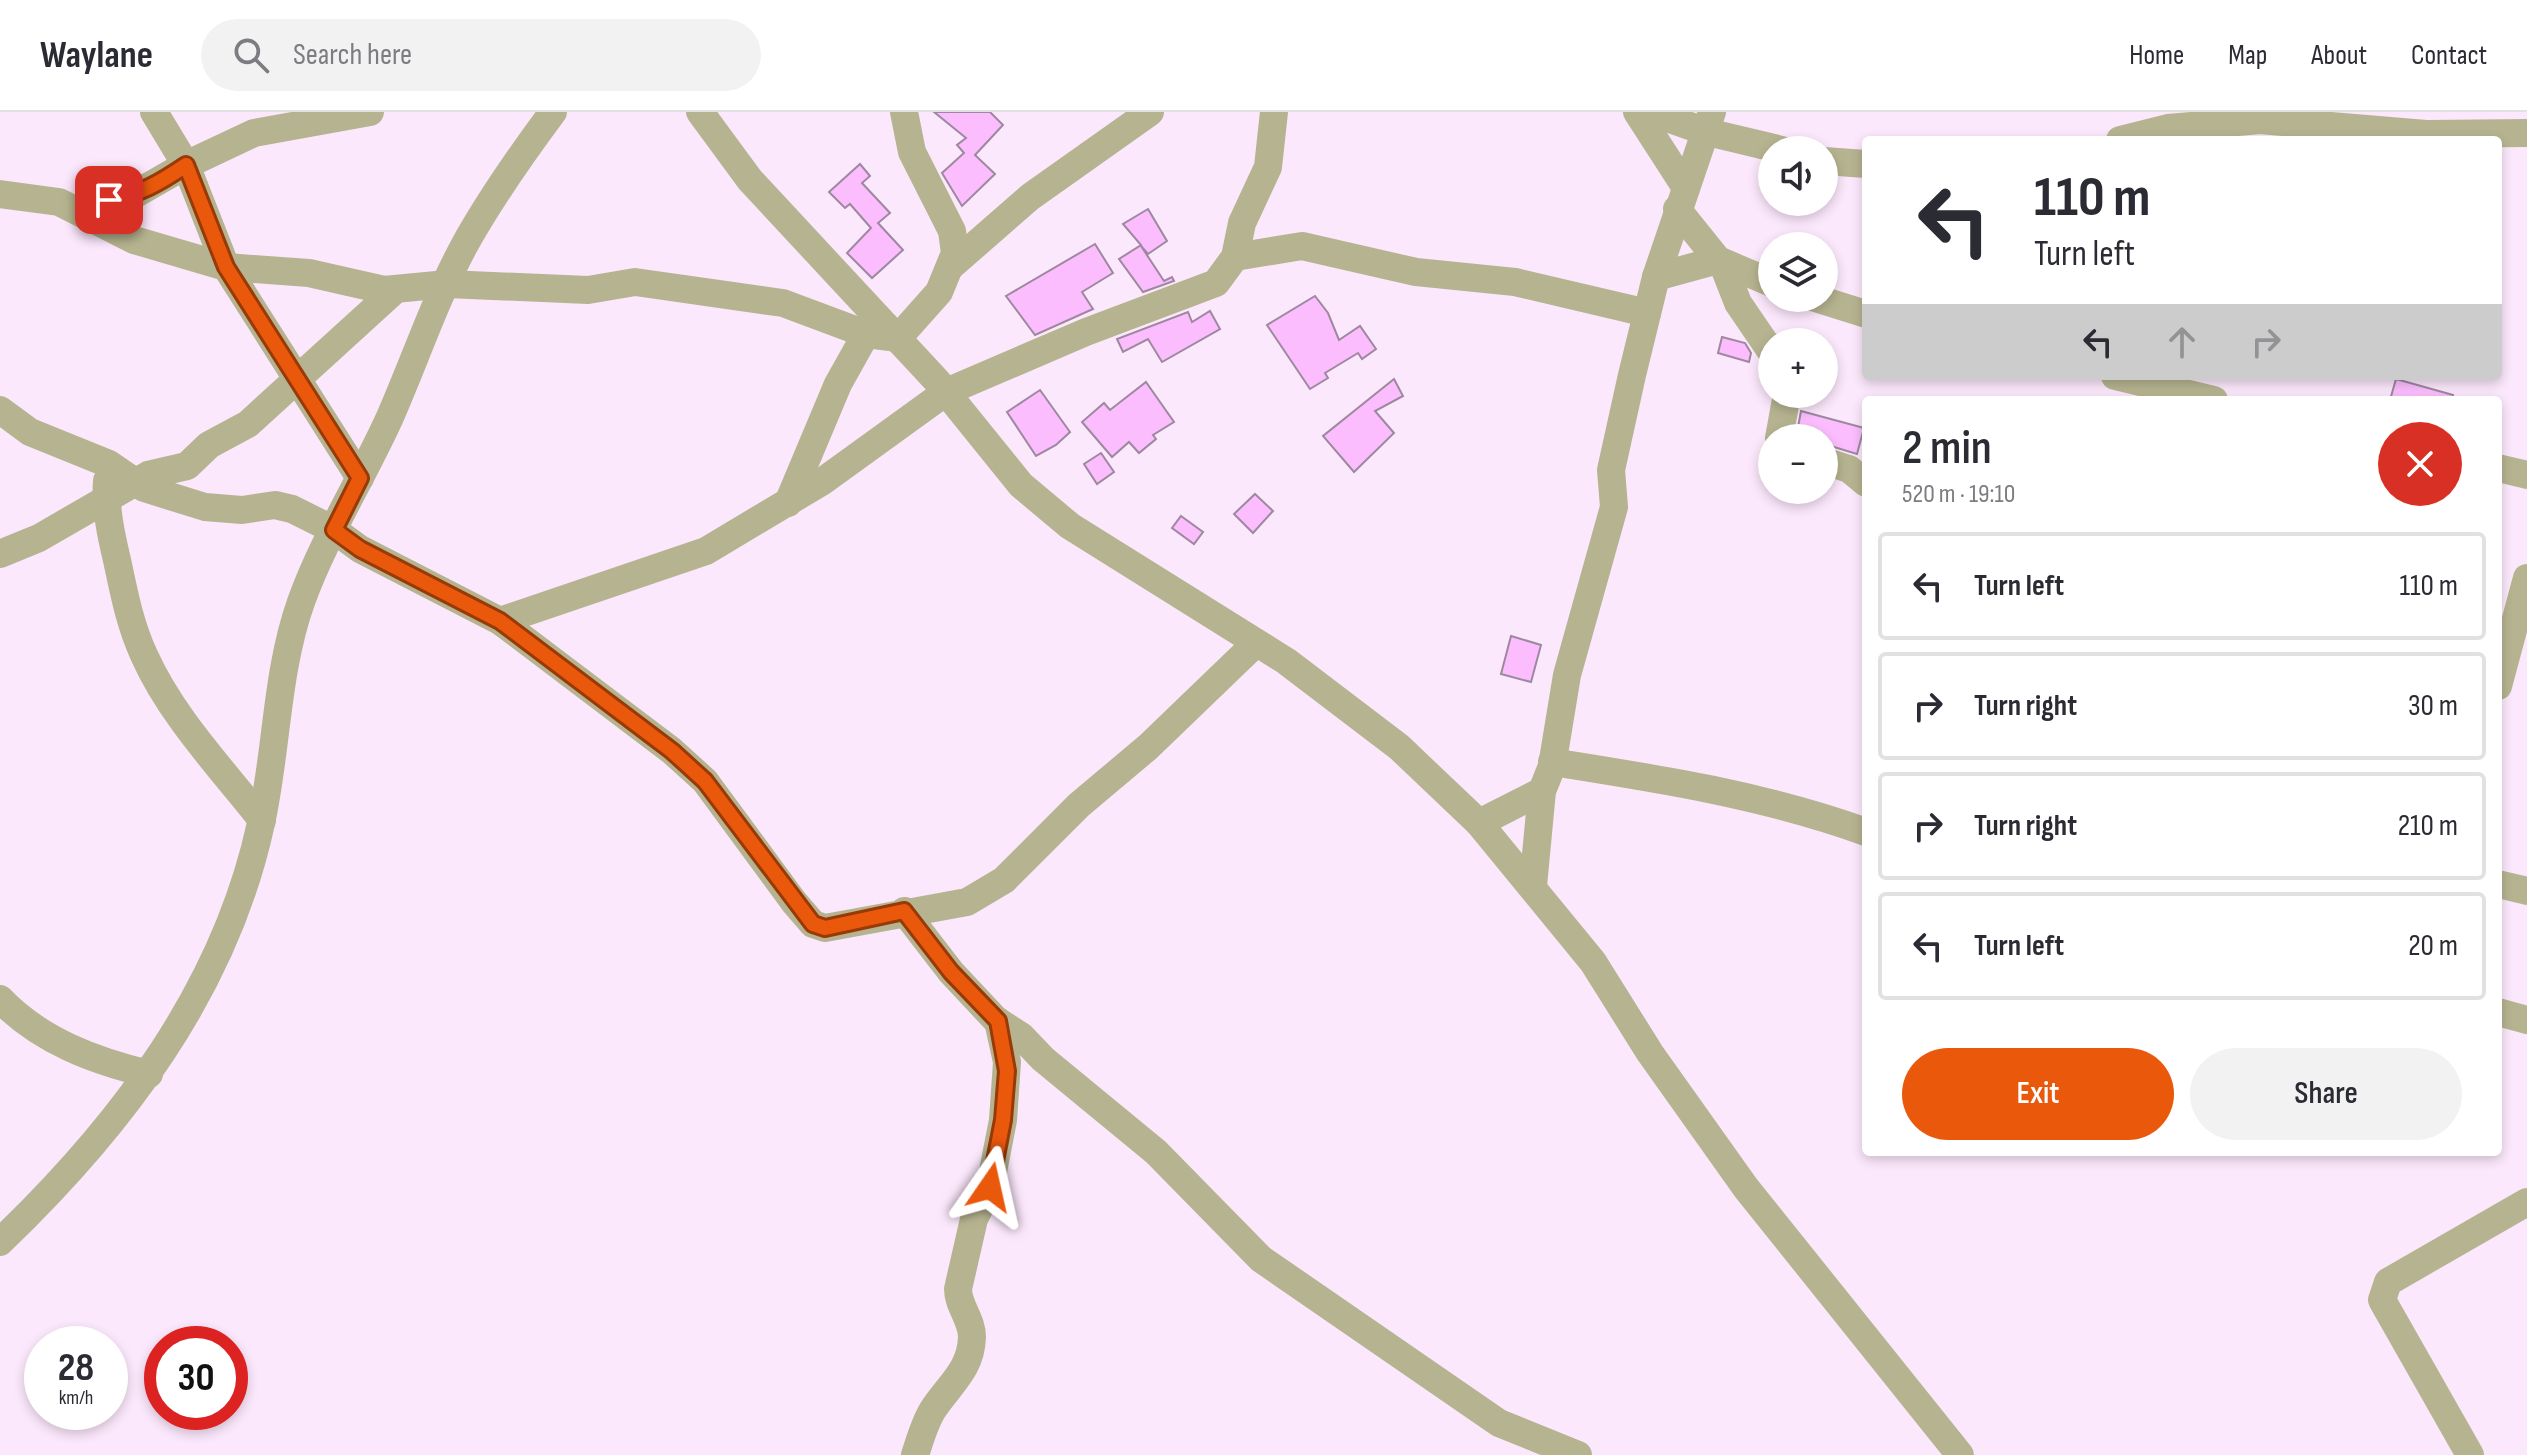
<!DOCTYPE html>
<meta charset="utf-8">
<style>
:root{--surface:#fff;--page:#f2f2f3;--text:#2b2b33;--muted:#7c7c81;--line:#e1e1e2;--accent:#ea580c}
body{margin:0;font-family:"Sofia Sans Condensed",sans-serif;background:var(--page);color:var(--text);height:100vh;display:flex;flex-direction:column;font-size:30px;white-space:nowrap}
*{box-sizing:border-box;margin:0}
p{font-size:26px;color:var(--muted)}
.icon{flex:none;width:44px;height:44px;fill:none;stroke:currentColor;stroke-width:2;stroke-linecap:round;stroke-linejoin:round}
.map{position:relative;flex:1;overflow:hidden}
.side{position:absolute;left:1862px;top:284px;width:640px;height:760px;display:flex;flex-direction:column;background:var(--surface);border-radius:8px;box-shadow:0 4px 12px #0003}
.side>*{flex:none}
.banner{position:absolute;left:1862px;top:24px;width:640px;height:244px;border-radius:8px;box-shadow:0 4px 12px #0003;background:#fff;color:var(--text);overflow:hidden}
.controls{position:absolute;left:1758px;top:24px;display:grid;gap:16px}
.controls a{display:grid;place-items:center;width:80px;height:80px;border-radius:50%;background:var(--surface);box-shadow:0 4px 12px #0003;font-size:40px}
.speed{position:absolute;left:24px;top:1214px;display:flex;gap:16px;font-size:40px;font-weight:700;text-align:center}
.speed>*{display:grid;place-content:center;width:104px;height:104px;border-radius:50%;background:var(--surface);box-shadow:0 4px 12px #0003;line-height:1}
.speed small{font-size:20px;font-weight:400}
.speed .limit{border:12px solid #d22;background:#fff;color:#111}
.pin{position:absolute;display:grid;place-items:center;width:68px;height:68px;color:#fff;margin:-34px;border-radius:16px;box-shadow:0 4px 12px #0006}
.me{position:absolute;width:88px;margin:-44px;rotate:11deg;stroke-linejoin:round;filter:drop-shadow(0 0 6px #0008)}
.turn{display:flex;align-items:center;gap:28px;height:168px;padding:0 40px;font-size:36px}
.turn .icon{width:104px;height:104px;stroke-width:2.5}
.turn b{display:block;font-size:56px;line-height:68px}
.lanes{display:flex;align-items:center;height:76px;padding:0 40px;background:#0003;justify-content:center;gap:40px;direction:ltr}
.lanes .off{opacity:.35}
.round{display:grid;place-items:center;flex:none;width:84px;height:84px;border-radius:42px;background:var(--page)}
.headline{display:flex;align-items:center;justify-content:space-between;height:136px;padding:0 40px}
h1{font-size:48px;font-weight:600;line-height:60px}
.button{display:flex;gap:16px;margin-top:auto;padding:16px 40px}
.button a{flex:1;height:92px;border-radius:48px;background:var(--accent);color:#fff;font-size:32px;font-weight:600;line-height:92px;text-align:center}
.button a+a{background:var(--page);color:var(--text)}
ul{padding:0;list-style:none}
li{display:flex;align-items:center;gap:24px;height:108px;margin:0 16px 12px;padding:0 24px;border:4px solid var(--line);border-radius:8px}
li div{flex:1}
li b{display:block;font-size:30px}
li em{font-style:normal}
header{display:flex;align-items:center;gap:48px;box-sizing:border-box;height:112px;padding:0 40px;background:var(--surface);border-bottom:2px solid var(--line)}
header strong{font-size:38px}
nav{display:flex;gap:44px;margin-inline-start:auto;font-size:28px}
.search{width:560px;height:72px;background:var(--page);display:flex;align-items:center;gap:20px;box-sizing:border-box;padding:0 28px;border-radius:44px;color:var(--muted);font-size:30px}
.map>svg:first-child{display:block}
.building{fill:#fbbdfe;stroke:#9e889f;stroke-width:2}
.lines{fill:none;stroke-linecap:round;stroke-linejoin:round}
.minor{stroke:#b6b490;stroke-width:28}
.route-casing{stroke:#983908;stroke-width:20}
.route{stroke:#ea580c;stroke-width:14}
</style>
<header>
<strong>Waylane</strong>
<div class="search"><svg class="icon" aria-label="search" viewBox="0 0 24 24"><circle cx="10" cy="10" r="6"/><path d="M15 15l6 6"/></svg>Search here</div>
<nav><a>Home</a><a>Map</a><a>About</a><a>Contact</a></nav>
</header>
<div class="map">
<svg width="2527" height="1343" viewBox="0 0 2527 1343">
<rect width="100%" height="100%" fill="#fce8fc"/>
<!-- building -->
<g class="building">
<polygon points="934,0 990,0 1003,13 975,43 995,62 962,94 942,61 964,41 957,33 966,26"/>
<polygon points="860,52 870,64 862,71 890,101 878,111 903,138 872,166 847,141 871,116 850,92 845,96 829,80"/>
<polygon points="1148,97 1167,129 1148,142 1141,134 1164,169 1172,165 1174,169 1143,180 1119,147 1141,133 1123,112"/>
<polygon points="1095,132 1113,161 1082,180 1093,197 1035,223 1006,184"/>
<polygon points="1315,184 1328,201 1339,228 1360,214 1376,237 1362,247 1358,241 1325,261 1328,266 1310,277 1267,213"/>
<polygon points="1210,199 1220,217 1162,250 1148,227 1123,240 1117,227 1188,200 1192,210"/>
<polygon points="1722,225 1745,231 1751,241 1749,250 1718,241"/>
<polygon points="1394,267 1403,284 1375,299 1394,321 1354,360 1323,324"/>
<polygon points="2396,267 2453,283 2452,288 2390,288"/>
<polygon points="1146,270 1174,310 1153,323 1156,327 1139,341 1129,330 1112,345 1082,310 1104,291 1110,298"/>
<polygon points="1040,278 1070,320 1056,333 1036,344 1007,300"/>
<polygon points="1801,299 1864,316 1857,342 1824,332 1824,326 1796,326"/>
<polygon points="1101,341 1114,360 1097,372 1084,352"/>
<polygon points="1255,382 1273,399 1253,421 1234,402"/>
<polygon points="1181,404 1203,420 1194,432 1172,416"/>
<polygon points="1511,524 1541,533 1531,570 1501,562"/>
</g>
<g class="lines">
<!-- minor -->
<g class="minor">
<polyline points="154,0 186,53 226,155 360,366"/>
<polyline points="700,0 750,68 937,269 1021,373 1070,414 1286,549 1399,635 1479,711 1593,850 1650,941 1746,1076 1960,1343"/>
<polyline points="1637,0 1686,76"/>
<polyline points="1650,0 1707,20 1782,38"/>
<polyline points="2120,28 2168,16 2260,8 2426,22 2527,21"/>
<polyline points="1824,49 1866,52"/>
<polyline points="0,82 59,90 134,128 226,155 309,161 384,178 447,172 588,178 635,170 783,191 866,222 898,226 939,180 955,141 952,119 912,40 904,0"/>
<polyline points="74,97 132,84 186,53 254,21 370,0"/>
<polyline points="1677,97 1718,148 1772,171"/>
<polyline points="1235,145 1302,134 1416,160 1515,170 1647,201"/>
<polyline points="1722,150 1738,191 1772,241"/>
<polyline points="951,154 1030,85 1150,0"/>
<polyline points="1656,165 1718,148"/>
<polyline points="1815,186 1866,202"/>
<polyline points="2115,264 2214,288"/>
<polyline points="0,298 30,320 109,352 144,376 205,395 242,398 275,393 292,397 334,418 360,437 500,509 672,639 705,669 794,790 813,812 825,816 967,790 1004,768 1079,693 1148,635 1256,531"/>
<polyline points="1779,326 1787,282"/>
<polyline points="1824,349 1849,357 1866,371"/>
<polyline points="2498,356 2527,363"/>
<path d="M107 369C105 395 111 423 117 448 124 481 130 513 144 543 171 604 222 657 262 708"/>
<polyline points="788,391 838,272 866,222"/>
<polyline points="0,442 39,426 148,363 187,354 209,333 248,312 395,178"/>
<polyline points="500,509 706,439 823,369 946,280 1086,220 1216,171 1235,145 1242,111 1268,55 1274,0"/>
<polyline points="2498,574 2527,466"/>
<path d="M1552 650C1660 667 1763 683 1866 720"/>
<polyline points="1479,711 1542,679"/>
<polyline points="2498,772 2527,779"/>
<polyline points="1533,774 1542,679 1552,654 1567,563 1614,395 1611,358 1632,263 1656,165 1712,0"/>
<polyline points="904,799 951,860 996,908 1021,924 1043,947 1156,1040 1261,1147 1499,1311 1578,1343"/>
<path d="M0 887C40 929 95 949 149 962"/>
<polyline points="2498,900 2527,908"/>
<path d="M0 1130C121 1014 225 878 261 711 277 639 276 560 301 490 324 426 362 367 390 305 415 248 435 188 464 134 490 87 521 43 553 0"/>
<path d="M915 1343C920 1328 925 1309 934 1296 951 1271 971 1257 972 1225 972 1207 958 1194 958 1177L974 1107 990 1075 1003 1008 1007 950 998 909"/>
<polyline points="2470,1343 2382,1188 2388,1170 2527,1090"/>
</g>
</g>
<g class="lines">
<!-- route casing -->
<g class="route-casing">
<path id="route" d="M109 88C139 83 161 70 186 53L226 155 360 366 334 418 360 437 500 509 672 639 705 669 813 812 825 816 904 799 951 860 998 909 1007 959 1003 1008 990 1075"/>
</g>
<!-- route -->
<use href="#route" class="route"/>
</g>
</svg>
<div class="controls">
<a><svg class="icon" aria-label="sound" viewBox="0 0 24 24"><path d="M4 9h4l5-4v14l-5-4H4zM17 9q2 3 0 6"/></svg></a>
<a><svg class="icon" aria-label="layers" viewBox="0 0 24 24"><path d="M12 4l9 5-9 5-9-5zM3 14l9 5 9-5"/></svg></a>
<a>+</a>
<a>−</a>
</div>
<div class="speed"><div>28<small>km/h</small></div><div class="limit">30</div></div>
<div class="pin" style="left:109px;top:88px;background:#d93025"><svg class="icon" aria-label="arrive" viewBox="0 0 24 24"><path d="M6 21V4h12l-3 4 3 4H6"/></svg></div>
<svg class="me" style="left:990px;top:1075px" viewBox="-20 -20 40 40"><path d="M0-17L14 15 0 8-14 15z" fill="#ea580c" stroke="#fff" stroke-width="4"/></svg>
<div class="banner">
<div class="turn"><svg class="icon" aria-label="left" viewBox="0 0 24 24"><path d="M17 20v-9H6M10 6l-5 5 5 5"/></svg><div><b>110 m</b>Turn left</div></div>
<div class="lanes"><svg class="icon" aria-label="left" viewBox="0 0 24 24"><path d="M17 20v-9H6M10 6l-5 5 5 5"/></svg><svg class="icon off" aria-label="ahead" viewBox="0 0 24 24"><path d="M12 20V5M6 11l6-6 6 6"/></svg><svg class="icon off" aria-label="right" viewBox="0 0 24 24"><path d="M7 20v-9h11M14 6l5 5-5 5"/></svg></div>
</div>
<section class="side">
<div class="headline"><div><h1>2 min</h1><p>520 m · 19:10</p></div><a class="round" style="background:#d93025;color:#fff"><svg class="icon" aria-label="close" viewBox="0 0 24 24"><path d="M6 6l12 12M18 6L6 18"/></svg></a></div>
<ul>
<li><svg class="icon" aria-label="left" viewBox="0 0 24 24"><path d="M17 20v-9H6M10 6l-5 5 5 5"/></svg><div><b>Turn left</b></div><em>110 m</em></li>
<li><svg class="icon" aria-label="right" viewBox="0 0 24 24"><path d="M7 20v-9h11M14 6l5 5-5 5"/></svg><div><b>Turn right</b></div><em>30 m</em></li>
<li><svg class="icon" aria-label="right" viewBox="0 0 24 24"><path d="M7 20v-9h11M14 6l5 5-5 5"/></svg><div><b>Turn right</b></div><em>210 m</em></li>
<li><svg class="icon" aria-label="left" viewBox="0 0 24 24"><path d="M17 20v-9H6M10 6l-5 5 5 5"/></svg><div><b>Turn left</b></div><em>20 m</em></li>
</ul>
<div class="button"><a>Exit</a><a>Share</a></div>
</section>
</div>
